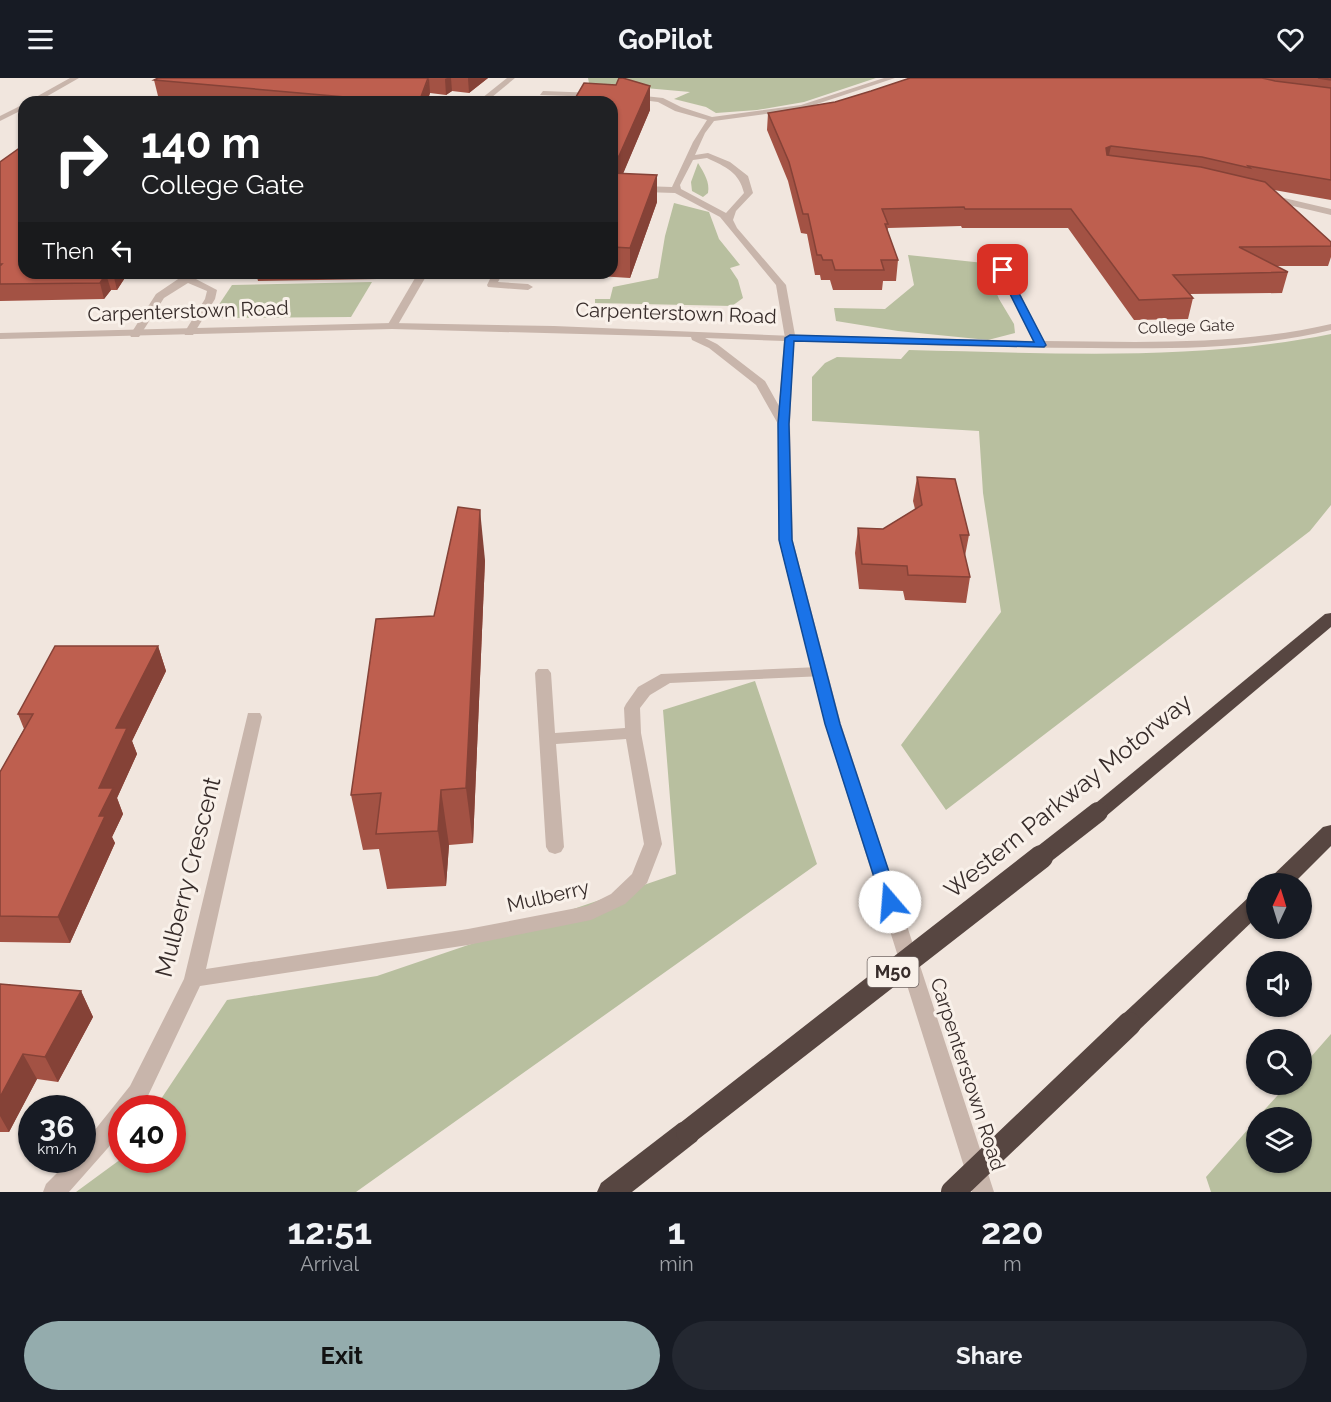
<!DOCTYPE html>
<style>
:root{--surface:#171b24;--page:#242831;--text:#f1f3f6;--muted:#9ea1a6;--accent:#94acad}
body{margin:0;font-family:Raleway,sans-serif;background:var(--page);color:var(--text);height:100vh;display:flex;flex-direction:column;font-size:22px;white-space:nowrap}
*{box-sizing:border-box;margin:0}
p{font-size:20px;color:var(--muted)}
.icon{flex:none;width:33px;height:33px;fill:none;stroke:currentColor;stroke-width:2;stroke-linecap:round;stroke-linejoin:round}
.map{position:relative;height:1114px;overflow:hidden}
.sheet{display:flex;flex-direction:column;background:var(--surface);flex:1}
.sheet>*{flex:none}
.banner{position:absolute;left:18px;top:18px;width:600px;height:183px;border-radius:18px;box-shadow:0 2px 4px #0004;background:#202124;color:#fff;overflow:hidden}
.needle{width:39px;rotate:4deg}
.tools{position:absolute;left:1246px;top:795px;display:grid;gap:12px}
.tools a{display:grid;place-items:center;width:66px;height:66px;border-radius:50%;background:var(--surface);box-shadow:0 2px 4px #0004;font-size:30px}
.speed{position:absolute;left:18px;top:1017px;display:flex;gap:12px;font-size:30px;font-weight:700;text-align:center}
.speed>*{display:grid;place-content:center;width:78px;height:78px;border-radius:50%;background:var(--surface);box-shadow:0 2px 4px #0004;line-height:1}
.speed small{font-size:15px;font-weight:400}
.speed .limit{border:9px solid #d22;background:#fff;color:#111}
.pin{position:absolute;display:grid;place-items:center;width:51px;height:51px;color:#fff;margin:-26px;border-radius:12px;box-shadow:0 3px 9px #0006}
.me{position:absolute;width:66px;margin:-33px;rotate:342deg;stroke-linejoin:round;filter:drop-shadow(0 0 4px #0008)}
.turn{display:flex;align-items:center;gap:21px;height:126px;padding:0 24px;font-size:27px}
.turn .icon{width:78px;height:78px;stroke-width:2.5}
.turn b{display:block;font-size:42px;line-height:51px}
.then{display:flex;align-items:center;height:57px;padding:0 24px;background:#0003;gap:12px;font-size:22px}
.eta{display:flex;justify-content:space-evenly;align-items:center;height:102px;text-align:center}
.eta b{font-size:36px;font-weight:700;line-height:42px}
.cta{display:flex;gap:12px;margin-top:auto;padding:12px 24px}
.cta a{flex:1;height:69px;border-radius:36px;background:var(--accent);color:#111;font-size:24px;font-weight:700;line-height:69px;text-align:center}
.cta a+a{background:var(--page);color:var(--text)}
header{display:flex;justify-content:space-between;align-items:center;height:78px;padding:0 24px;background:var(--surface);font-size:27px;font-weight:700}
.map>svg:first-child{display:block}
.green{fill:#b8bf9f}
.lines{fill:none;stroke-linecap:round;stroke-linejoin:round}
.minor{fill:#c8b5ab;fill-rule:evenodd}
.tertiary{fill:#c8b5ab;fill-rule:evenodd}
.motorway{fill:#574641;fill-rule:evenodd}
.motorway-bridge-far1{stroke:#574641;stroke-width:20}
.motorway-bridge{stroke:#574641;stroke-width:24}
.wall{fill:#a35244}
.shaded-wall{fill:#854237}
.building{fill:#be5f4f;stroke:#854237;stroke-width:1.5}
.route{fill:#1a73e8;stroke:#114b97;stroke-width:1.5}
.labels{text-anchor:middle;stroke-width:6;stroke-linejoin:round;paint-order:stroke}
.far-street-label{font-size:16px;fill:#372c2a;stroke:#f9f1ea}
.shield{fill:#f9f1ea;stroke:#716764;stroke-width:1.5}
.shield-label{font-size:18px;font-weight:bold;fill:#372c2a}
.street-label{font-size:20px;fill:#372c2a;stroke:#f9f1ea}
.near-street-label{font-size:24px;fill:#372c2a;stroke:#f9f1ea}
</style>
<header><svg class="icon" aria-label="menu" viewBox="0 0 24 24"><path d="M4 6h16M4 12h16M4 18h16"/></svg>GoPilot<svg class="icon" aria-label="heart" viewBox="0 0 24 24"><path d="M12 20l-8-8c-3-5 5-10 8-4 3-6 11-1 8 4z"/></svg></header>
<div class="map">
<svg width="1331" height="1114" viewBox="0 0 1331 1114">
<rect width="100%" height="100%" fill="#f1e6de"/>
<!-- green -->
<g class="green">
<polygon points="588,0 876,0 804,24 757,32 716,35 706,29 674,21 690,14 589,5"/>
<path d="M698 85C704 95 710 104 708 115L703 119 692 113 691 104Z"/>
<polygon points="674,125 709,134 719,161 740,187 730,190 738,202 743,220 732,228 595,225 595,221 610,221 613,209 658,200 665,158"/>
<polygon points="908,177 984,185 999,221 1014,246 1015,255 988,262 898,253 836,243 834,230 885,231 914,207"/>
<polygon points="372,204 351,239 210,240 232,207"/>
<path d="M1331 256V427L1310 453 946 732 901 667 1001 534 983 415 979 353 812 343V299L825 285 837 279 901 281 909 272C1048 275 1194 284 1331 256Z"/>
<polygon points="755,603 817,786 356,1114 76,1114 121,1081 172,1082 172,1030 155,1030 227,922 377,898 676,796 663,632"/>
<polygon points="1331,956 1331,1114 1211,1114 1206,1099 1257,1041 1257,1084 1302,1084 1302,1040 1258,1039 1287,1007 1302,1006 1302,989"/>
</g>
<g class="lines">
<!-- minor -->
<g class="minor">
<polygon points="70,0 79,0 37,24 27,24"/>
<polygon points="507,0 515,0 486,24 477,24"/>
<path d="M884 0H895L802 31 714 43 705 55 695 77 708 75 730 84 748 98 753 115 736 133 733 142 737 150 786 207 795 257 1033 263 998 192 1002 182 1014 175 1019 178 1010 185 1008 192 1044 263C1140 264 1237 268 1331 246V252C1252 271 1172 271 1091 270 991 270 890 266 790 263L785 260 776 207 720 139 675 115 612 113V107L672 109 693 64 707 42 675 33 658 24 626 20V16L663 20 681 29 712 39 801 27ZM707 80C726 89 739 94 744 115L726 135 681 111 680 107 693 82Z"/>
<polygon points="543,13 596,15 600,17 596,19 540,17"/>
<polygon points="24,26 24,31 0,43 0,38"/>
<polygon points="1267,116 1331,131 1331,137 1264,121 1264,117"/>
<polygon points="187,195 197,195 194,200 217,212 215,221 193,257 185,257 184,255 205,221 207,213 188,205 164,220 139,259 131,259 130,257 156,216"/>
<polygon points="418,195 428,195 396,250 388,250 387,248"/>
<polygon points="493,195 503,195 498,204 528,206 533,209 528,212 488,209 487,207"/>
<polygon points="819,589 824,590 827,594 824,598 670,605 650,617 640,630 641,655 662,766 647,805 625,826 591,842 468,867 200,908 146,1022 139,1030 122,1030 122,1054 69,1114 43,1114 46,1106 70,1082 82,1082 82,1068 130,1008 184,901 248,635 260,635 262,639 206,891 468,851 587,828 611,816 632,796 644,766 626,661 556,666 564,769 561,774 555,776 549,774 546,769 535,595 538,591 548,591 551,595 555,655 625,650 624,630 626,626 638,609 661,596"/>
</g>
<!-- tertiary -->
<path class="tertiary" d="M392 245 554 248 794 258 790 346 793 463 841 646 994 1114H972L825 646 779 463 778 346 756 307 709 270 692 262 691 259 392 251 0 261V255ZM705 260 784 263 779 328 765 303 717 266Z"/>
<!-- motorway -->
<g class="motorway">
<polygon points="1331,535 1331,549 1105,739 1098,742 1091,739 1088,734 1091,729 1325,536"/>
<polygon points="1331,747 1331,768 1293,806 1267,806 1270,800 1323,749"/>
<polygon points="1257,816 1257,839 1138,953 1129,956 1120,953 1117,946 1120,939 1249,819"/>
<polygon points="688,1042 697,1045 701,1054 697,1063 632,1114 597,1114 601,1105 679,1045"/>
</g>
<!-- motorway-bridge-far1 -->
<polyline class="motorway-bridge-far1" points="1039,780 1098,734"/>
<!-- motorway-bridge -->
<g class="motorway-bridge">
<polyline points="688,1054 1041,779"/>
<polyline points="953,1114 1129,946"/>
</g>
</g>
<!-- wall -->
<g class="wall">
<polygon points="158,0 488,0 469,15 452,13 446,17 430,15 427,24 221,24 158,18 154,2"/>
<polygon points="910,0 1331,0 1331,122 1274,112 1331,164 1331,179 1328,188 1277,188 1288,194 1282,215 1190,216 1193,220 1188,241 1134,242 1068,150 962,150 961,148 888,150 887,153 898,182 896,203 883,203 882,212 833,212 830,202 821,202 820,197 815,197 807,156 801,155 788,103 767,52 768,35 835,24 871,13"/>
<polygon points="650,8 650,32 623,95 657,124 630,200 550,195 612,195 612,24"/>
<polygon points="0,84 128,195 117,212 111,212 104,221 0,223"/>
<polygon points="256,195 379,195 377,201 258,203"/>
<polygon points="917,399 969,457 965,478 970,499 966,525 905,522 903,513 859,511 855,475 858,450 883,451 915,431 913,423"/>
<polygon points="485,482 473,765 449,767 446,808 387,811 379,771 363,772 351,717 434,538"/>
<polygon points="158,568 166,593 132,663 137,676 117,720 123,736 112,759 115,765 70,865 0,864 0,694 24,651 18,636"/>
<polygon points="0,906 81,913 93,939 58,1004 37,1001 9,1054 0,1054"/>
</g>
<!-- shaded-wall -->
<g class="shaded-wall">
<polygon points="429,0 430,15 427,24 419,24"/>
<polygon points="447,0 451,0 452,13 446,17 445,1"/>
<polygon points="468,0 488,0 469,15"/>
<polygon points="650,8 650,32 612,122 612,80"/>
<polygon points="1111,68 1107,86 1106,70"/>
<polygon points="657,97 657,124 630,200 630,170"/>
<polygon points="113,195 128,195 117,212"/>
<polygon points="106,196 111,212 104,221 100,205"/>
<polygon points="480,432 485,482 473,765 466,710"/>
<polygon points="158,568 166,593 132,663 137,676 117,720 123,736 112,759 115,765 70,865 58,839 99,710 116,650"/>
<polygon points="441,712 449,767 446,808 438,753"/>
<polygon points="81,913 93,939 58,1004 45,979"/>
<polygon points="23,976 37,1001 9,1054 0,1038 0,1019"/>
</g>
<!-- building -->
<g class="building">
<polygon points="158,0 428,0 419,24 356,24 356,20 154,2"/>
<polygon points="619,0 623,0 650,8 619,78 612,80 612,24 573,24 584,5 616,7"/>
<polygon points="910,0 1262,0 1275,3 1331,10 1331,102 1248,88 1250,90 1202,79 1111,68 1106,70 1107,77 1201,89 1265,104 1331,164 1331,168 1239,169 1288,194 1173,197 1193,220 1139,222 1071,131 965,131 964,129 882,131 888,146 885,146 898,182 881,182 884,192 835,192 832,182 823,182 821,177 817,177 808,136 803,136 789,84 768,35 835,24 871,13"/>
<polygon points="1318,0 1331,0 1331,2"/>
<polygon points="21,69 24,69 24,195 113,195 106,196 100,205 0,206 0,188 2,186 0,186 0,84"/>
<polygon points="612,95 657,97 630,170 612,169"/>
<polygon points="917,399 955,401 969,457 960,457 970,499 908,497 907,488 862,486 858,450 883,451 922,427"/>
<polygon points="458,429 480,432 466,710 441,712 438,753 376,756 381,715 351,717 376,541 434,538"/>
<polygon points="55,568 158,568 116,650 127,650 99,710 113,710 99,738 105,738 58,839 0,838 0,694 33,636 18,636"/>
<polygon points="0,906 81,913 45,979 23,976 0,1019"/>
</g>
<!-- route -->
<polygon class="route" points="1003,189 1007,192 1046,267 1044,269 794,263 789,346 792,462 840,646 899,824 896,829 890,831 884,829 882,824 825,646 779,462 778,346 785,260 790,257 1034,264 998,192"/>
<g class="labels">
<!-- far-street labels -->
<g class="far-street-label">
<text transform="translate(1186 248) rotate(-2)" y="6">College Gate</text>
</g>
<!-- shield labels -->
<rect class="shield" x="867.5" y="879" width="51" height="30" rx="4.5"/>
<g class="shield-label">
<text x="893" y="900">M50</text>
</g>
<!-- street labels -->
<g class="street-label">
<text transform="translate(188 233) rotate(-2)" y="7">Carpenterstown Road</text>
<text transform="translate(676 235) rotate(2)" y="7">Carpenterstown Road</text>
<text transform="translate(548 818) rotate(-13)" y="7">Mulberry</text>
<text transform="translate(968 996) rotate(72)" y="7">Carpenterstown Road</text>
</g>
<!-- near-street labels -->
<g class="near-street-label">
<text transform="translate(1068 718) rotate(-39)" y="8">Western Parkway Motorway</text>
<text transform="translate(188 799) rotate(-76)" y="8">Mulberry Crescent</text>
</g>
</g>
</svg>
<div class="tools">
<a><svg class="needle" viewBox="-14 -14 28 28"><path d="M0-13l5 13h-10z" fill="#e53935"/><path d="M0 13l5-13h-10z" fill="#9ea1a6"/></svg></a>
<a><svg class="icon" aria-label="sound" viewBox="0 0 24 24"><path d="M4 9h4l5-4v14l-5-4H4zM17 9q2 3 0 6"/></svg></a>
<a><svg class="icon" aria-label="search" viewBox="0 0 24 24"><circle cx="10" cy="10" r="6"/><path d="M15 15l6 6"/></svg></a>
<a><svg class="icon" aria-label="layers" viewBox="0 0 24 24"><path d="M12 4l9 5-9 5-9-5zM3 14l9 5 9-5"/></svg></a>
</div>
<div class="speed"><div>36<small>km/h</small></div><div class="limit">40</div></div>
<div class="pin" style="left:1003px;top:192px;background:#d93025"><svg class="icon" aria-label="arrive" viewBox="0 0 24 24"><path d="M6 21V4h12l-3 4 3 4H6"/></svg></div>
<svg class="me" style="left:890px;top:824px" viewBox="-20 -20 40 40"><circle r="19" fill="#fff"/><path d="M0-13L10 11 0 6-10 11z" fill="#1a73e8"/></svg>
<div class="banner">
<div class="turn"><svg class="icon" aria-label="right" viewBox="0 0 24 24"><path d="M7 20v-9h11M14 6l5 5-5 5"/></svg><div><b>140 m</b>College Gate</div></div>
<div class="then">Then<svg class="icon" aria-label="left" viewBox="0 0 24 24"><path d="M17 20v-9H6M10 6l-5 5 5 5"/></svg></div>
</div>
</div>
<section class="sheet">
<div class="eta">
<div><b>12:51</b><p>Arrival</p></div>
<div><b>1</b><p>min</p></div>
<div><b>220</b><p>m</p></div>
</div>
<div class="cta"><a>Exit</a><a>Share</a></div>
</section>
